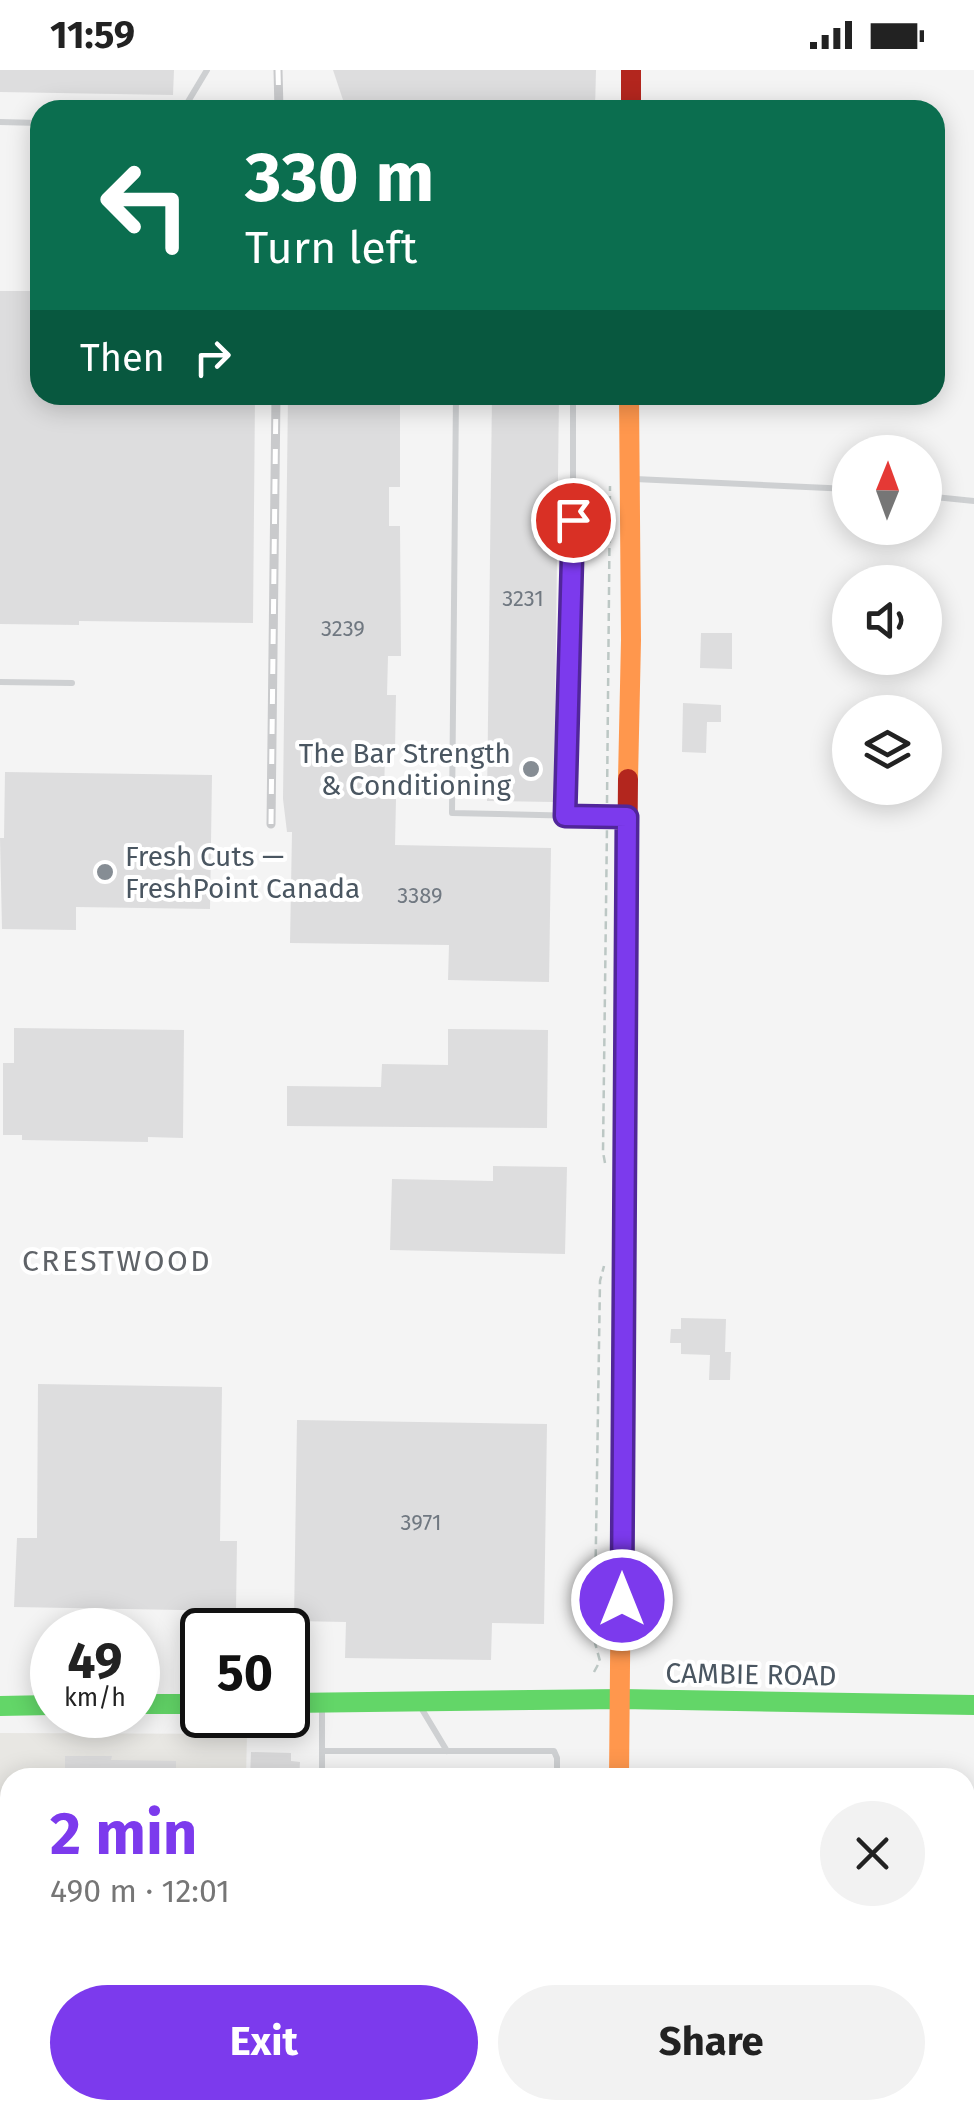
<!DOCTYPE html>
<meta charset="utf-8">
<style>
:root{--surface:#fff;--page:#f2f2f2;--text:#222;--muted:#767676;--accent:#7c3aed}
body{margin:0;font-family:"Fira Sans",sans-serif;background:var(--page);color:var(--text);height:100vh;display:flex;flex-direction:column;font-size:38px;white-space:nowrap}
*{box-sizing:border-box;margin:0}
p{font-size:32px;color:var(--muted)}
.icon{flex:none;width:55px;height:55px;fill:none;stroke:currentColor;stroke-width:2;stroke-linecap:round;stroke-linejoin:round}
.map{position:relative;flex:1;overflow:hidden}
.drawer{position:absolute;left:0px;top:1698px;width:975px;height:352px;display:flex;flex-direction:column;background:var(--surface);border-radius:30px 30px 0 0;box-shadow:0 5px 25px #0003}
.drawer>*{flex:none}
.guide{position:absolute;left:30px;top:30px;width:915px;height:305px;border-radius:30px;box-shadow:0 5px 25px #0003;background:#0b6e4f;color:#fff;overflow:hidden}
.needle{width:65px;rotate:1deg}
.buttons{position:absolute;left:832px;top:365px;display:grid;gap:20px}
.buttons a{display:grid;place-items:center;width:110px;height:110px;border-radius:50%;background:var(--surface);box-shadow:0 5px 25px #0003;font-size:50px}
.speed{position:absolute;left:30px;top:1538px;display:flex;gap:20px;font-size:50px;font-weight:700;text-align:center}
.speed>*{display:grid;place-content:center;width:130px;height:130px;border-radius:50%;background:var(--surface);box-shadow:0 5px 25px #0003;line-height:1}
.speed small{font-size:25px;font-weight:400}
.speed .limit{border:5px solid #111;border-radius:15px;background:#fff;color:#111}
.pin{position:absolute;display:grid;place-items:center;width:85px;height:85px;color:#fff;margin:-42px;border:5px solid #fff;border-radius:50%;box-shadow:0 2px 10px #0007}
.me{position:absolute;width:110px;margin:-55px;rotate:0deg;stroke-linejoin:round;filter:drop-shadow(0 0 8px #0008)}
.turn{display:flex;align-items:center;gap:35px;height:210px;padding:0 50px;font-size:45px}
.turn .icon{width:130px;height:130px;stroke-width:2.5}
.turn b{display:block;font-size:70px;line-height:85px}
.then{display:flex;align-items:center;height:95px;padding:0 50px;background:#0003;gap:20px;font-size:38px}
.round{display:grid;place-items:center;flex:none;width:105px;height:105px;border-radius:52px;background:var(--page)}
.overview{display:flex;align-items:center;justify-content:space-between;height:170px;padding:0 50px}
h1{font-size:60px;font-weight:700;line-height:75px;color:var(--accent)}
.primary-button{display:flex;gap:20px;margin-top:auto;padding:20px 50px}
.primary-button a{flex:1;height:115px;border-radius:60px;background:var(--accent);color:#fff;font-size:40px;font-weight:700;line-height:115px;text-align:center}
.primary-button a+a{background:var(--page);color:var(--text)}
.status{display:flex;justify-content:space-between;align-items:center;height:70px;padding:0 50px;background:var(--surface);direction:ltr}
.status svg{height:28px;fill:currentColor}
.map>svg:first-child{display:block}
.commercial{fill:#e8e7e3}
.building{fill:#ddddde}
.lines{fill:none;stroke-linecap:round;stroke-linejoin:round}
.path{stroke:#bcc7c4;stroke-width:2.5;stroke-dasharray:8 5;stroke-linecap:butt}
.lane{stroke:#ced0d2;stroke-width:6}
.fast{stroke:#63d668;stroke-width:20}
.slow{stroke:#ff974d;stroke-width:20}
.jam{stroke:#b3261e;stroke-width:20}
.rail-casing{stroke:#c9cacc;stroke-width:9}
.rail{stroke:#fff;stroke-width:5;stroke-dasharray:15;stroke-linecap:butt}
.route-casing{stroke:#51269a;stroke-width:25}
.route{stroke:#7c3aed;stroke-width:18}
.poi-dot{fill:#868d94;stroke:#fff;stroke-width:4}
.labels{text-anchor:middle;stroke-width:8;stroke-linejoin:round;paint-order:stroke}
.number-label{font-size:22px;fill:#707881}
.poi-label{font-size:28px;fill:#4a5661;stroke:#fff;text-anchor:end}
.street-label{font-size:28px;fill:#4a5661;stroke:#fff}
.neighbourhood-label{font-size:30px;letter-spacing:2.5px;fill:#5f6368;stroke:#fff}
</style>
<div class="status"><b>11:59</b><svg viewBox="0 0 49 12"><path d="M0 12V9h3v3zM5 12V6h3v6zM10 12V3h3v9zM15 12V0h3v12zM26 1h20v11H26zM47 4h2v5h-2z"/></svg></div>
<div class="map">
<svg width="974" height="2048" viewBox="0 0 974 2048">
<rect width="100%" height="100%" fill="#f4f4f4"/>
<!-- commercial -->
<polygon class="commercial" points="0,1663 247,1664 246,1707 10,1708 10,2040 237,2040 237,2048 0,2048"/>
<!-- building -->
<g class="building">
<polygon points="0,0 174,0 173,25 0,22"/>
<polygon points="333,0 596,0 595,40 345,36"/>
<polygon points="0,221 40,221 40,325 255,325 253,553 79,551 79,555 0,554"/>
<polygon points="288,325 400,325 400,417 389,417 389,456 400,456 401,586 388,586 387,625 396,625 395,681 385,681 384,729 396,729 395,775 551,778 549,912 448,910 449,875 290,873 292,762 287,762 283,729"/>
<polygon points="492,325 559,325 554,732 487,731"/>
<polygon points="701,563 732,563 732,599 700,598"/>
<polygon points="683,633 721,635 721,652 707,652 706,683 682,682"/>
<polygon points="5,702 212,705 210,839 76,837 76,860 2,859 0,768 4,768"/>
<polygon points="14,958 184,960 183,1068 148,1067 148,1072 22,1070 22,1065 3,1065 3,993 14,993"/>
<polygon points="448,959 548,960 547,1058 287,1056 287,1016 381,1017 382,994 448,995"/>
<polygon points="493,1096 567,1097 565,1184 390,1180 392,1109 493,1111"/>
<polygon points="681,1248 726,1249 725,1282 731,1282 730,1310 709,1310 710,1285 681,1284 681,1273 670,1273 671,1259 681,1259"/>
<polygon points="38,1314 222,1317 220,1471 237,1471 236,1541 14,1537 17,1468 37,1468"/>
<polygon points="297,1350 547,1354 544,1554 492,1553 491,1590 345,1588 346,1552 294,1551"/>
<polygon points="251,1682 291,1683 291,1691 300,1692 299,1708 250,1708"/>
<polygon points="65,1686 112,1686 111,1690 176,1691 176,1708 65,1708"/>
</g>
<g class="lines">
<!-- path -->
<g class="path">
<polyline points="607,733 610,416"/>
<polyline points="605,1093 603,1082 607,756"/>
<polyline points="594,1602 600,1591 595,1573 595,1532 600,1211 604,1196"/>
</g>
<!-- lane -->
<g class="lane">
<polyline points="183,40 207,0"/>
<polyline points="0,52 40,53"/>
<polyline points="456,325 452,743 622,747"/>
<polyline points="635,409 850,419"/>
<polyline points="925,426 974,431"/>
<polyline points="0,612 72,613"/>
<polyline points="565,746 573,451 573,325"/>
<polyline points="420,1636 447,1681"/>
<polyline points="322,1681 554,1681 557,1688 557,1708"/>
<polyline points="322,1708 322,1639"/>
<polyline points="0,1854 10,1854"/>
<polyline points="0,1988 10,1988"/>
<polyline points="0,2035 10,2035"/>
<polyline points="225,2048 225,2040"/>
<polyline points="554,2048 554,2040"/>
</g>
<!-- fast -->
<g class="fast">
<polyline points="288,1633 621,1629 974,1635"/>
<polyline points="138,1634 202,1634"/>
<polyline points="0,1636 52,1635"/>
</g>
<!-- slow -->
<g class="slow">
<polyline points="628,709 631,570 629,325"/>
<polyline points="619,1708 623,1263"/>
</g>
<!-- jam -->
<g class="jam">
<polyline points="631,0 631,40"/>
<polyline points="623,1263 628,709"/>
<polyline points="611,2040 611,2048"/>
</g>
<!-- rail casing -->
<g class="rail-casing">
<g id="rail">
<polyline points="278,0 279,40"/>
<polyline points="271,754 276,325"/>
</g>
</g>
<!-- rail -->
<use href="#rail" class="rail"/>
</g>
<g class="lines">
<!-- route casing -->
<g class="route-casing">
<polyline id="route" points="573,450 565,746 627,747 622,1530"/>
</g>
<!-- route -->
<use href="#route" class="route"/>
</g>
<!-- markers -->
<g class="poi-dot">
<circle cx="531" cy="699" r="10"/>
<circle cx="105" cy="802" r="10"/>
</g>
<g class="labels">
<!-- number labels -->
<g class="number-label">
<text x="523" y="536">3231</text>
<text x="343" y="566">3239</text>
<text x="420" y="833">3389</text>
<text x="421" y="1460">3971</text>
</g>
<!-- poi labels -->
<g class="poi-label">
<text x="511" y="693">The Bar Strength<tspan x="511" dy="32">&amp; Conditioning</tspan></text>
<text x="125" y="796" text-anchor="start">Fresh Cuts —<tspan x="125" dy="32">FreshPoint Canada</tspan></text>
</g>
<!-- street labels -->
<g class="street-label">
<text transform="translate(751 1604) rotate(1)" y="10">CAMBIE ROAD</text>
</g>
<!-- neighbourhood labels -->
<g class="neighbourhood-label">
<text x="117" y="1201">CRESTWOOD</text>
</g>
</g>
</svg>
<div class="buttons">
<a><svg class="needle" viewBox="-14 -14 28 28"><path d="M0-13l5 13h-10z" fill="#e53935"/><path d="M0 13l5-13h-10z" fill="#767676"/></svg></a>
<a><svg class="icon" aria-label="sound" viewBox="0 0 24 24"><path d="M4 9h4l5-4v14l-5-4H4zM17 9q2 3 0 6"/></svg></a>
<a><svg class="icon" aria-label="layers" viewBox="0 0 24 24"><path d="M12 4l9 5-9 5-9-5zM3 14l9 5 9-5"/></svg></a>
</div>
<div class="speed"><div>49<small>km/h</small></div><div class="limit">50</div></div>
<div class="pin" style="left:573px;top:450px;background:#d93025"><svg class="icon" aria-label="arrive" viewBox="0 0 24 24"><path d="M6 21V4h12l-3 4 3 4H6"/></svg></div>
<svg class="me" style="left:622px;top:1530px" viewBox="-20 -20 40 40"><circle r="17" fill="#7c3aed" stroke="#fff" stroke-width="3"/><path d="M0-11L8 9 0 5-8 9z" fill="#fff"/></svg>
<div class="guide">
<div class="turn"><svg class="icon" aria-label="left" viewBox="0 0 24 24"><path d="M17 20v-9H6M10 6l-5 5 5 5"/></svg><div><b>330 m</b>Turn left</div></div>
<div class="then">Then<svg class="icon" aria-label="right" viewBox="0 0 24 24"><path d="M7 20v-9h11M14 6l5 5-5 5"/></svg></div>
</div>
<section class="drawer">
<div class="overview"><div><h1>2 min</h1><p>490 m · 12:01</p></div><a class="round"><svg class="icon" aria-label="close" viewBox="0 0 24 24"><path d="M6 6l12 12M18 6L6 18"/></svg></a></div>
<div class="primary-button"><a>Exit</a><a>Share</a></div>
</section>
</div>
